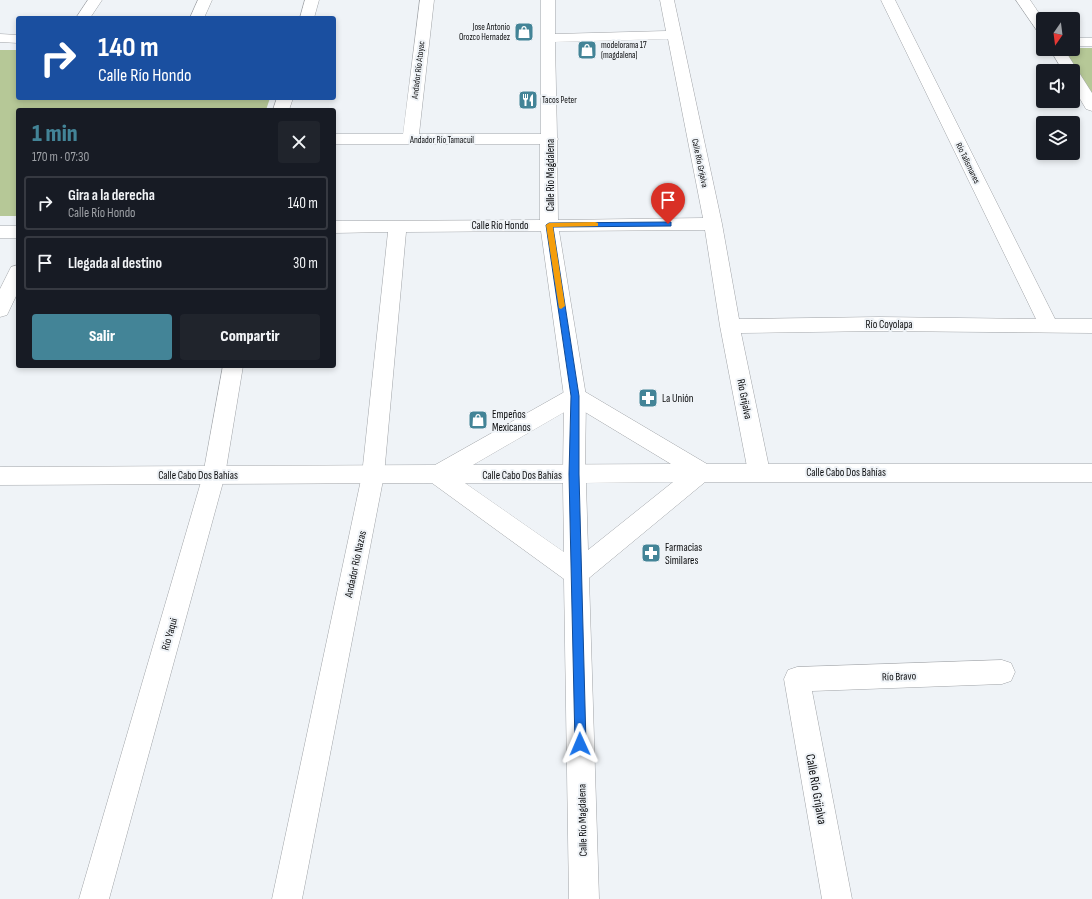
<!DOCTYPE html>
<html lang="es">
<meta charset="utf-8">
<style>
:root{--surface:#171b24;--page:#20242c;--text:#f1f3f6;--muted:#9ea1a6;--line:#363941;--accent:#438497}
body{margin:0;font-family:"Sofia Sans Condensed",sans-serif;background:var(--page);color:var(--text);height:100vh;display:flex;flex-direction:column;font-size:15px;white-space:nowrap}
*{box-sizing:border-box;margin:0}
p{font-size:13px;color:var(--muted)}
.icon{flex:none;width:22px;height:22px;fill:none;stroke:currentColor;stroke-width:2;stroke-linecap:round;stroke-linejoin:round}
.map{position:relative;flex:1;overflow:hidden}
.sheet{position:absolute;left:16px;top:108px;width:320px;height:260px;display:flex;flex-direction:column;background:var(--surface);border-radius:4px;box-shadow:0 2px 6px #0003}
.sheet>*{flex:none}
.top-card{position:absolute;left:16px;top:16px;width:320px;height:84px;border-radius:4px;box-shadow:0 2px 6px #0003;background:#1a4fa0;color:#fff;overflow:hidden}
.needle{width:26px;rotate:194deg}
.tools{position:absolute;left:1036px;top:12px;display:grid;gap:8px}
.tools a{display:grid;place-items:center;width:44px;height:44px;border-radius:4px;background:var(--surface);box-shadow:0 2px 6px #0003;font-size:20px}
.pin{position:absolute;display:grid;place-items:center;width:34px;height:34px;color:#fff;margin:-41px -17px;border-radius:50% 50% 50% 0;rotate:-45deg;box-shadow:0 0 4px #0007}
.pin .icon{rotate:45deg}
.me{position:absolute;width:44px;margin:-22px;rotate:359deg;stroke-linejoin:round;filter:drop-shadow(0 0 3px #0008)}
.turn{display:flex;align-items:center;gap:14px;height:84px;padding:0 16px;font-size:18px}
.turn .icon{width:52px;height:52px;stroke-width:2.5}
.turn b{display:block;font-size:28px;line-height:34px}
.round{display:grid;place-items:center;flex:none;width:42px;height:42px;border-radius:4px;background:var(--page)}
.head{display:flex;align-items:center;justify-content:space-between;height:68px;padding:0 16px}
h1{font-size:24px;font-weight:800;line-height:30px;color:var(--accent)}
.button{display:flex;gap:8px;margin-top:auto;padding:8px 16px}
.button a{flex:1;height:46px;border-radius:4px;background:var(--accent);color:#fff;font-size:16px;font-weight:800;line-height:46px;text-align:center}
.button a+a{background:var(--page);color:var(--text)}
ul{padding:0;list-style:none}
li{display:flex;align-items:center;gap:12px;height:54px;margin:0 8px 6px;padding:0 8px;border:2px solid var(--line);border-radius:4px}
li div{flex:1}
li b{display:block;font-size:15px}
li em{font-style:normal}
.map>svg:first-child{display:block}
.green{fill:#b6c897}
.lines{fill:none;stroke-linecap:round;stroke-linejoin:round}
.street-casing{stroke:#a1a4a8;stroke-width:1}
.secondary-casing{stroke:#a1a4a8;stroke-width:1}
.street{fill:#fff;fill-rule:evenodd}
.secondary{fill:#fff;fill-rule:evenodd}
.route{fill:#1a73e8;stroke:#114b97}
.slow{fill:#f59e0b}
.labels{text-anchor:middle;stroke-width:4;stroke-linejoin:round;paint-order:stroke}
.far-poi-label{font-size:9px;fill:#0b0c0e;stroke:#eff3f7;text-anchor:start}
.far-street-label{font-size:9px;fill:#0b0c0e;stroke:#eff3f7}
.street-label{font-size:11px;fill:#0b0c0e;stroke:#eff3f7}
.poi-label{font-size:11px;fill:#0b0c0e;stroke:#eff3f7;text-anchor:start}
.near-street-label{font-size:13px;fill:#0b0c0e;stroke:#eff3f7}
</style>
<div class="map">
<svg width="1092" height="899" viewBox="0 0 1092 899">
<rect width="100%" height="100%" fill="#eff3f7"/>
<!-- green -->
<g class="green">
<polygon points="1073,48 1092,48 1092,98 1060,49 1073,49"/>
<polygon points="0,50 18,50 18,98 270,98 266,110 18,110 18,216 0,216"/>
</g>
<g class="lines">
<!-- street casing -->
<g class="street-casing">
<g id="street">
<polygon points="88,0 102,0 90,18 76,18"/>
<polygon points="198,0 212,0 204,18 190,18"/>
<polygon points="305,0 319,0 314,18 300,18"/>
<path d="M420 0H434L419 134H541V0H555V34L666 31 660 0H674L722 224 739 319 879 317 1036 319 881 0H895L1055 319H1092V333L879 331 741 333 770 472 767 478 759 481 751 478 748 472 720 326 705 230 559 231 586 396 585 474 582 480 574 483 566 480 563 474 564 396 541 231 406 232 384 475 302 899H272L362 475 388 232 334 233V221L540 220V144H334V134H403ZM668 39 703 218 558 220 557 141 558 139 557 137 555 42Z"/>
<polygon points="1016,0 1030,0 1043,19 1043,33 1038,32"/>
<polygon points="0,34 18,35 18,43 0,42"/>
<rect x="1073" y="38" width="19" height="8"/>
<polygon points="1050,49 1064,49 1092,93 1092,111 1086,109 1073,87 1073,71 1063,71"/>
<polygon points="277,98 293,98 289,110 273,110"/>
<rect x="0" y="226" width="18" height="12"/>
<polygon points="18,265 18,292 7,315 0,317 0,289 11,267"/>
<polygon points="223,366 243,366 225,475 109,899 79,899 203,475"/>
<polygon points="1002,660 1011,663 1015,672 1011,681 1002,684 812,691 852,899 822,899 784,679 788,670 797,667"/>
</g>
</g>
<!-- secondary casing -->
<g class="secondary-casing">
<path id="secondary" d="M575 388 582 390 707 464H1092V482H705L589 578 599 899H569L564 579 432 483 0 485V467L435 465 568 390ZM575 406 671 464 473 465ZM673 482 588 550 586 483ZM465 483H563L564 552Z"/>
</g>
<!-- street -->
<use href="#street" class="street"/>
<!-- secondary -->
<use href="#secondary" class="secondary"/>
</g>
<!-- route -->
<polygon class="route" points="668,222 671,222 671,226 553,227 579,396 579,474 586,744 584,748 580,750 576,748 575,744 569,474 571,396 546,225 549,223"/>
<!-- slow -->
<polygon class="slow" points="595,222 598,223 598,226 553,227 565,306 561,309 559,308 546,225 549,223"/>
<!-- icons -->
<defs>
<g id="shop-square" transform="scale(1)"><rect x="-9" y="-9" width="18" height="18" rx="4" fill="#438497" stroke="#eff3f7"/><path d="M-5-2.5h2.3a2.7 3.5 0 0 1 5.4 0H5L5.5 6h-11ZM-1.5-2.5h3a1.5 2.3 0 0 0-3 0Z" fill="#fff"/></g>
<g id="restaurant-square" transform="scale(1)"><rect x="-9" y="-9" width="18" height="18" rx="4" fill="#438497" stroke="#eff3f7"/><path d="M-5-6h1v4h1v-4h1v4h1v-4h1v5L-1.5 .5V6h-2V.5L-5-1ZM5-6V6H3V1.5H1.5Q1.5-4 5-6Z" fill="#fff"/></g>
<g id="pharmacy-square" transform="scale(1)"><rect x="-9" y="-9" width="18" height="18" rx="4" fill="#438497" stroke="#eff3f7"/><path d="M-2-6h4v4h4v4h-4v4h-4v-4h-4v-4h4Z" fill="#fff"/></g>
</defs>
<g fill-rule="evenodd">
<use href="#shop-square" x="524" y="32"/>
<use href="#shop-square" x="587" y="50"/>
<use href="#restaurant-square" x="528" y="100"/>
<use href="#pharmacy-square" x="648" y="398"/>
<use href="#shop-square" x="478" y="420"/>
<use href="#pharmacy-square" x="651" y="553"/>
</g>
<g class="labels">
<!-- far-poi labels -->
<g class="far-poi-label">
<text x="510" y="30" text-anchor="end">Jose Antonio<tspan x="510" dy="10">Orozco Hernadez</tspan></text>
<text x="601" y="48">modelorama 17<tspan x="601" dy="10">(magdalena)</tspan></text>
<text x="542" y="103">Tacos Peter</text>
</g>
<!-- far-street labels -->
<g class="far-street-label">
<text transform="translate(418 70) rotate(-83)" y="3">Andador Río Atoyac</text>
<text x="442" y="143">Andador Río Tamacuil</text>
<text transform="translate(700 163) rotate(78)" y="3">Calle Río Grijalva</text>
<text transform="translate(968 163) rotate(64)" y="3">Río Talismanes</text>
</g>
<!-- street labels -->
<g class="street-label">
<text transform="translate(550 175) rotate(-90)" y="4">Calle Río Magdalena</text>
<text x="500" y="229">Calle Río Hondo</text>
<text x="889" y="328">Río Coyolapa</text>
<text transform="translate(745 399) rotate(79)" y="4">Río Grijalva</text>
<text x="846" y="476">Calle Cabo Dos Bahías</text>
<text x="198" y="479">Calle Cabo Dos Bahías</text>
<text x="522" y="479">Calle Cabo Dos Bahías</text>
<text transform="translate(355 564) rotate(-78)" y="4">Andador Río Nazas</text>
<text transform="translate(169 634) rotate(-74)" y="4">Río Yaqui</text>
<text transform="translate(899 676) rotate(-2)" y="4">Río Bravo</text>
<text transform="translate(582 820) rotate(-91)" y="4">Calle Río Magdalena</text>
</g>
<!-- poi labels -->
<g class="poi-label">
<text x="662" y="402">La Unión</text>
<text x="492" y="418">Empeños<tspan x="492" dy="13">Mexicanos</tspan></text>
<text x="665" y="551">Farmacias<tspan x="665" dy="13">Similares</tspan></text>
</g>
<!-- near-street labels -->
<g class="near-street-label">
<text transform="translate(817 789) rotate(80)" y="5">Calle Río Grijalva</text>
</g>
</g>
</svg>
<div class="tools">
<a><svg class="needle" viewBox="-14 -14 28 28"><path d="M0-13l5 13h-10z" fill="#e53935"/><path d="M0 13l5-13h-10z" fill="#9ea1a6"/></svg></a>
<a><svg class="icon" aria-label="sound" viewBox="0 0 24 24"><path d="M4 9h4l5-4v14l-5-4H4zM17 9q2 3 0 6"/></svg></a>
<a><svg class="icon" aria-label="layers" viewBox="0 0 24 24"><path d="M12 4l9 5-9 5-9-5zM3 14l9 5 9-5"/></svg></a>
</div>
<div class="pin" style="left:668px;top:224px;background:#d93025"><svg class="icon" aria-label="arrive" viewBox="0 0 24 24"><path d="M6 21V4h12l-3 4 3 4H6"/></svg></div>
<svg class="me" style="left:580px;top:744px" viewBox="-20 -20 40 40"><path d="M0-17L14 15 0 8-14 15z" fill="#1a73e8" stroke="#fff" stroke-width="4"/></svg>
<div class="top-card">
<div class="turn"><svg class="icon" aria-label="right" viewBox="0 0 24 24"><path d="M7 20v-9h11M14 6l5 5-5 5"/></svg><div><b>140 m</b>Calle Río Hondo</div></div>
</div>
<section class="sheet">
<div class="head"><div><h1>1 min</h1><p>170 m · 07:30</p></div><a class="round"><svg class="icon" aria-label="close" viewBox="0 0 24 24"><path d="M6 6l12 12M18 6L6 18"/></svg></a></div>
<ul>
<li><svg class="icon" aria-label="right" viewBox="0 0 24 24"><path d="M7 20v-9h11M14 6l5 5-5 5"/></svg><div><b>Gira a la derecha</b><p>Calle Río Hondo</p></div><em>140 m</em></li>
<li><svg class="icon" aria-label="arrive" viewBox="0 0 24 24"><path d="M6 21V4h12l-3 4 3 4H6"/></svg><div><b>Llegada al destino</b></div><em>30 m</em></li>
</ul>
<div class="button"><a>Salir</a><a>Compartir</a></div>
</section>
</div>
